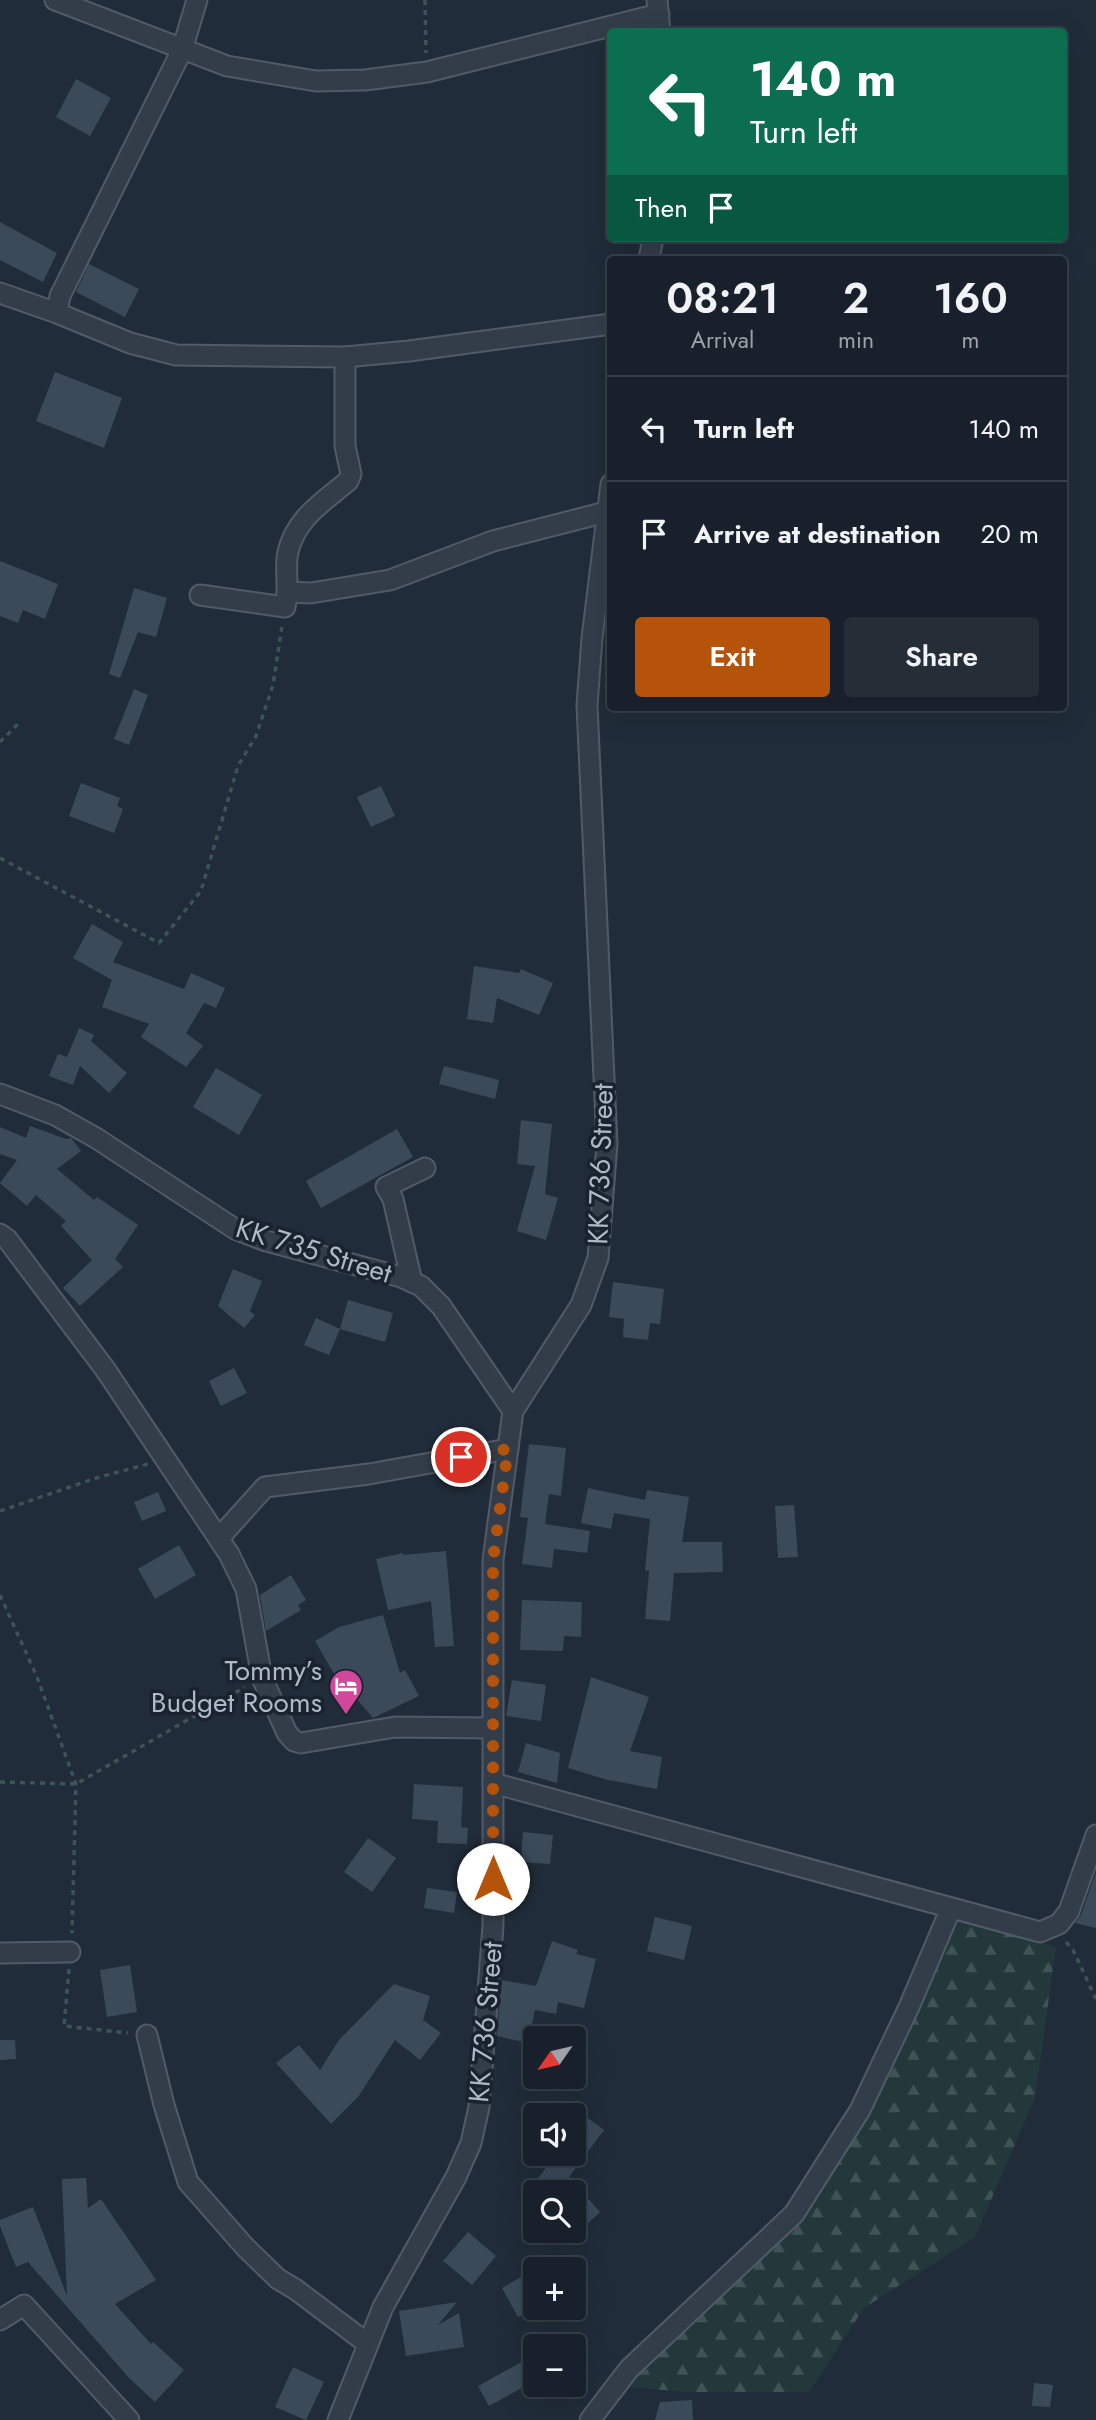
<!DOCTYPE html>
<meta charset="utf-8">
<style>
:root{--surface:#18212b;--page:#252e37;--text:#f1f3f6;--muted:#9fa3a9;--line:#363e47;--accent:#b45309}
body{margin:0;font-family:Jost,sans-serif;background:var(--page);color:var(--text);height:100vh;display:flex;flex-direction:column;font-size:26px;white-space:nowrap}
*{box-sizing:border-box;margin:0}
p{font-size:23px;color:var(--muted)}
.icon{flex:none;width:38px;height:38px;fill:none;stroke:currentColor;stroke-width:2;stroke-linecap:round;stroke-linejoin:round}
.map{position:relative;flex:1;overflow:hidden}
.drawer{position:absolute;left:607px;top:256px;width:460px;height:455px;display:flex;flex-direction:column;background:var(--surface);border-radius:7px;box-shadow:0 7px 28px #0002,0 0 0 2px var(--line)}
.drawer>*{flex:none}
.hud{position:absolute;left:607px;top:28px;width:460px;height:214px;border-radius:7px;box-shadow:0 7px 28px #0002,0 0 0 2px var(--line);background:#0b6e4f;color:#fff;overflow:hidden}
.needle{width:46px;rotate:236deg}
.tools{position:absolute;left:523px;top:2026px;display:grid;gap:14px}
.tools a{display:grid;place-items:center;width:63px;height:63px;border-radius:7px;background:var(--surface);box-shadow:0 7px 28px #0002,0 0 0 2px var(--line);font-size:35px}
.pin{position:absolute;display:grid;place-items:center;width:60px;height:60px;color:#fff;margin:-30px;border:4px solid #fff;border-radius:50%;box-shadow:0 2px 7px #0007}
.me{position:absolute;width:77px;margin:-38px;rotate:0deg;stroke-linejoin:round;filter:drop-shadow(0 0 5px #0008)}
.turn{display:flex;align-items:center;gap:24px;height:147px;padding:0 28px;font-size:32px}
.turn .icon{width:91px;height:91px;stroke-width:2.5}
.turn b{display:block;font-size:49px;line-height:60px}
.then{display:flex;align-items:center;height:66px;padding:0 28px;background:#0003;gap:14px;font-size:26px}
.eta{display:flex;justify-content:space-evenly;align-items:center;height:119px;text-align:center}
.eta b{font-size:42px;font-weight:600;line-height:49px}
.cta{display:flex;gap:14px;margin-top:auto;padding:14px 28px}
.cta a{flex:1;height:80px;border-radius:7px;background:var(--accent);color:#fff;font-size:28px;font-weight:600;line-height:80px;text-align:center}
.cta a+a{background:var(--page);color:var(--text)}
ul{padding:0;list-style:none}
li{display:flex;align-items:center;gap:21px;height:105px;padding:0 28px;border-top:2px solid var(--line)}
li div{flex:1}
li b{display:block;font-size:26px}
li em{font-style:normal}
.map>svg:first-child{display:block}
.forest{fill:url(#forest-firs)}
.building{fill:#3b4a59}
.lines{fill:none;stroke-linecap:round;stroke-linejoin:round}
.street-casing{stroke:#515b67;stroke-width:23}
.path{stroke:#3c5455;stroke-width:3.5;stroke-dasharray:5 5;stroke-linecap:butt}
.street{stroke:#333d4a;stroke-width:19}
.route{stroke:#b45309;stroke-width:12;stroke-dasharray:0 21.6}
.labels{text-anchor:middle;stroke-width:7;stroke-linejoin:round;paint-order:stroke}
.street-label{font-size:28px;fill:#aeb8c6;stroke:#19222e}
.poi-label{font-size:28px;fill:#aeb8c6;stroke:#19222e;text-anchor:end}
</style>
<div class="map">
<svg width="1096" height="2420" viewBox="0 0 1096 2420">
<defs>
<pattern id="forest-firs" width="22" height="20" patternUnits="userSpaceOnUse" patternTransform="scale(1.75)"><rect width="22" height="20" fill="#22383a"/><path d="M5 1l3.5 6h-7zM16 11l3.5 6h-7z" fill="#405355"/></pattern>
</defs>
<rect width="100%" height="100%" fill="#202c39"/>
<!-- forest -->
<polygon class="forest" points="958,1916 1056,1947 1035,2098 975,2237 864,2308 809,2392 686,2392 628,2387 652,2356 750,2255 801,2223 845,2155 906,2035"/>
<!-- building -->
<g class="building">
<polygon points="76,79 111,98 90,136 56,117"/>
<polygon points="0,222 57,253 43,282 0,260"/>
<polygon points="89,264 139,289 125,317 76,292"/>
<polygon points="55,372 122,398 104,448 36,421"/>
<polygon points="0,561 58,584 45,619 23,610 18,623 0,616"/>
<polygon points="134,588 167,598 156,637 138,632 120,678 109,674"/>
<polygon points="134,689 148,695 129,745 114,739"/>
<polygon points="81,783 120,798 117,806 123,809 114,833 69,816"/>
<polygon points="381,786 395,816 371,827 357,797"/>
<polygon points="92,924 123,942 113,962 184,989 191,973 225,988 216,1008 204,1003 186,1033 203,1046 186,1067 141,1037 149,1024 102,1007 112,980 73,958"/>
<polygon points="474,966 519,973 521,969 553,983 539,1015 497,998 493,1023 467,1019"/>
<polygon points="79,1028 94,1035 91,1041 127,1073 109,1093 80,1066 73,1085 49,1076 58,1054 67,1057"/>
<polygon points="444,1066 499,1080 495,1099 439,1084"/>
<polygon points="216,1068 262,1095 239,1135 193,1107"/>
<polygon points="521,1120 552,1124 545,1194 558,1198 546,1240 517,1231 535,1166 517,1164"/>
<polygon points="30,1126 66,1139 71,1138 81,1151 57,1169 94,1200 97,1197 138,1225 115,1259 123,1267 80,1306 63,1288 92,1260 61,1226 66,1221 36,1195 27,1206 0,1183 17,1160 0,1154 0,1127 26,1138"/>
<polygon points="397,1129 413,1157 321,1208 306,1181"/>
<polygon points="233,1269 262,1281 250,1311 255,1315 244,1328 218,1306"/>
<polygon points="613,1282 664,1289 660,1324 650,1323 648,1340 623,1337 624,1319 609,1317"/>
<polygon points="348,1300 393,1313 385,1342 340,1329"/>
<polygon points="316,1318 340,1329 329,1355 304,1345"/>
<polygon points="234,1368 247,1393 221,1406 209,1381"/>
<polygon points="529,1444 566,1448 561,1496 549,1494 545,1524 590,1531 587,1553 554,1549 552,1568 522,1564 528,1518 520,1517"/>
<polygon points="588,1488 645,1500 647,1490 689,1497 682,1542 722,1542 723,1572 674,1573 670,1621 645,1619 649,1571 645,1570 650,1519 614,1513 611,1529 581,1523"/>
<polygon points="158,1492 166,1511 142,1521 134,1502"/>
<polygon points="794,1505 798,1557 778,1558 775,1506"/>
<polygon points="179,1545 196,1575 155,1599 138,1569"/>
<polygon points="446,1551 454,1646 435,1647 431,1601 388,1610 376,1559 403,1553 403,1555"/>
<polygon points="291,1575 306,1600 298,1605 301,1610 266,1631 260,1595"/>
<polygon points="522,1600 582,1602 581,1637 564,1636 563,1651 520,1650"/>
<polygon points="383,1615 400,1673 405,1670 419,1696 373,1718 344,1684 341,1686 315,1641 339,1627"/>
<polygon points="591,1677 649,1697 630,1751 662,1757 657,1789 608,1780 568,1768"/>
<polygon points="512,1680 546,1685 541,1721 506,1716"/>
<polygon points="526,1743 560,1753 557,1783 518,1772"/>
<polygon points="414,1784 463,1787 461,1827 468,1828 467,1844 437,1843 438,1821 412,1819"/>
<polygon points="523,1832 553,1835 550,1864 521,1862"/>
<polygon points="368,1838 396,1858 372,1892 344,1872"/>
<polygon points="1096,1872 1096,1928 1075,1923 1081,1915"/>
<polygon points="427,1888 457,1892 454,1913 424,1908"/>
<polygon points="655,1917 692,1926 684,1960 647,1951"/>
<polygon points="552,1941 578,1950 576,1954 596,1959 584,2008 558,2002 556,2014 535,2010 528,2043 497,2036 501,1980 536,1986"/>
<polygon points="130,1965 137,2012 107,2017 100,1970"/>
<polygon points="394,1984 430,1996 423,2020 441,2033 420,2060 395,2040 358,2097 331,2124 276,2063 299,2045 320,2070 339,2040"/>
<polygon points="0,2040 15,2040 16,2059 0,2060"/>
<polygon points="585,2116 604,2130 569,2177 600,2212 574,2236 574,2193 545,2193 534,2184 556,2154 574,2154 574,2131"/>
<polygon points="86,2178 88,2208 101,2199 156,2280 115,2304 151,2344 153,2342 184,2370 155,2402 129,2378 28,2262 16,2267 0,2226 0,2220 33,2207 67,2296 62,2179"/>
<polygon points="468,2232 496,2256 472,2285 443,2261"/>
<polygon points="530,2272 536,2281 536,2307 518,2317 502,2288"/>
<polygon points="457,2302 438,2325 459,2313 464,2347 406,2356 399,2311"/>
<polygon points="536,2354 536,2380 489,2406 478,2386"/>
<polygon points="293,2367 324,2382 306,2420 275,2407"/>
<polygon points="1034,2383 1053,2385 1050,2407 1032,2406"/>
<polygon points="692,2400 693,2420 655,2420 660,2402"/>
</g>
<g class="lines">
<!-- street casing -->
<g class="street-casing">
<g id="street">
<polyline points="55,0 227,66 316,81 365,80 427,72 659,14"/>
<polyline points="657,0 660,32"/>
<polyline points="649,259 653,238"/>
<polyline points="0,293 57,313 130,343 176,355 345,357 409,351 611,324"/>
<polyline points="57,313 60,296 182,50 197,0"/>
<polyline points="289,592 311,593 390,580 493,541 606,512"/>
<path d="M200 595 285 607C290 586 284 569 288 552 296 518 323 502 348 481L351 474 345 446V357"/>
<polyline points="0,1094 55,1115 96,1138 235,1229 266,1241 401,1277 421,1286 441,1306 513,1411"/>
<polyline points="0,1234 7,1239 105,1369 229,1554 246,1589 262,1678 287,1733 294,1741 301,1743 395,1727 492,1728"/>
<polyline points="412,1282 393,1199 386,1187 425,1168"/>
<polyline points="219,1538 265,1487 369,1474 508,1449"/>
<polyline points="493,1783 1040,1932 1059,1924 1069,1911 1096,1835"/>
<polyline points="0,1953 70,1952"/>
<polyline points="147,2035 164,2105 188,2182 245,2247 278,2279 295,2289 368,2344"/>
<polyline points="0,2320 24,2305 129,2420"/>
<polyline points="338,2420 383,2307 456,2177 471,2143 479,2107 493,1926 493,1560 513,1411 581,1305 598,1258 607,1144 587,705 592,638 611,484"/>
<polyline points="590,2420 629,2369 794,2214 860,2110 909,2007 951,1908"/>
</g>
</g>
<!-- path -->
<g class="path">
<polyline points="425,0 426,53"/>
<polyline points="0,742 18,724"/>
<polyline points="0,858 159,943 201,891 238,766 256,736 273,685 282,626"/>
<polyline points="0,1511 93,1479 148,1464"/>
<polyline points="0,1595 37,1677 76,1784 72,1933"/>
<polyline points="0,1782 76,1784 245,1687"/>
<polyline points="1066,1942 1073,1950 1096,1999"/>
<polyline points="69,1969 64,2026 128,2033"/>
</g>
<!-- street -->
<use href="#street" class="street"/>
</g>
<g class="lines">
<!-- route -->
<polyline class="route" points="461,1457 508,1449 493,1560 493,1879"/>
</g>
<!-- icons -->
<defs>
<g id="hotel-pin" transform="scale(1.75)"><path d="M0 17L-7.5 6A9.5 9.5 0 1 1 7.5 6Z" fill="#d1479c" stroke="#19222e"/><path d="M-6-4.5h1.5V1H6V5H4.5V3h-9V5H-6ZM-4 0a1.8 1.8 0 1 1 3.6 0ZM.5 0V-2.5h3Q6-2.5 6 0Z" fill="#fff"/></g>
</defs>
<g fill-rule="evenodd">
<use href="#hotel-pin" x="346" y="1686"/>
</g>
<g class="labels">
<!-- street labels -->
<g class="street-label">
<text transform="translate(600 1164) rotate(-88)" y="10">KK 736 Street</text>
<text transform="translate(314 1250) rotate(17)" y="10">KK 735 Street</text>
<text transform="translate(485 2022) rotate(-85)" y="10">KK 736 Street</text>
</g>
<!-- poi labels -->
<g class="poi-label">
<text x="322" y="1680">Tommy’s<tspan x="322" dy="32">Budget Rooms</tspan></text>
</g>
</g>
</svg>
<div class="tools">
<a><svg class="needle" viewBox="-14 -14 28 28"><path d="M0-13l5 13h-10z" fill="#e53935"/><path d="M0 13l5-13h-10z" fill="#9fa3a9"/></svg></a>
<a><svg class="icon" aria-label="sound" viewBox="0 0 24 24"><path d="M4 9h4l5-4v14l-5-4H4zM17 9q2 3 0 6"/></svg></a>
<a><svg class="icon" aria-label="search" viewBox="0 0 24 24"><circle cx="10" cy="10" r="6"/><path d="M15 15l6 6"/></svg></a>
<a>+</a>
<a>−</a>
</div>
<div class="pin" style="left:461px;top:1457px;background:#d93025"><svg class="icon" aria-label="arrive" viewBox="0 0 24 24"><path d="M6 21V4h12l-3 4 3 4H6"/></svg></div>
<svg class="me" style="left:493px;top:1879px" viewBox="-20 -20 40 40"><circle r="19" fill="#fff"/><path d="M0-13L10 11 0 6-10 11z" fill="#b45309"/></svg>
<div class="hud">
<div class="turn"><svg class="icon" aria-label="left" viewBox="0 0 24 24"><path d="M17 20v-9H6M10 6l-5 5 5 5"/></svg><div><b>140 m</b>Turn left</div></div>
<div class="then">Then<svg class="icon" aria-label="arrive" viewBox="0 0 24 24"><path d="M6 21V4h12l-3 4 3 4H6"/></svg></div>
</div>
<section class="drawer">
<div class="eta">
<div><b>08:21</b><p>Arrival</p></div>
<div><b>2</b><p>min</p></div>
<div><b>160</b><p>m</p></div>
</div>
<ul>
<li><svg class="icon" aria-label="left" viewBox="0 0 24 24"><path d="M17 20v-9H6M10 6l-5 5 5 5"/></svg><div><b>Turn left</b></div><em>140 m</em></li>
<li><svg class="icon" aria-label="arrive" viewBox="0 0 24 24"><path d="M6 21V4h12l-3 4 3 4H6"/></svg><div><b>Arrive at destination</b></div><em>20 m</em></li>
</ul>
<div class="cta"><a>Exit</a><a>Share</a></div>
</section>
</div>
